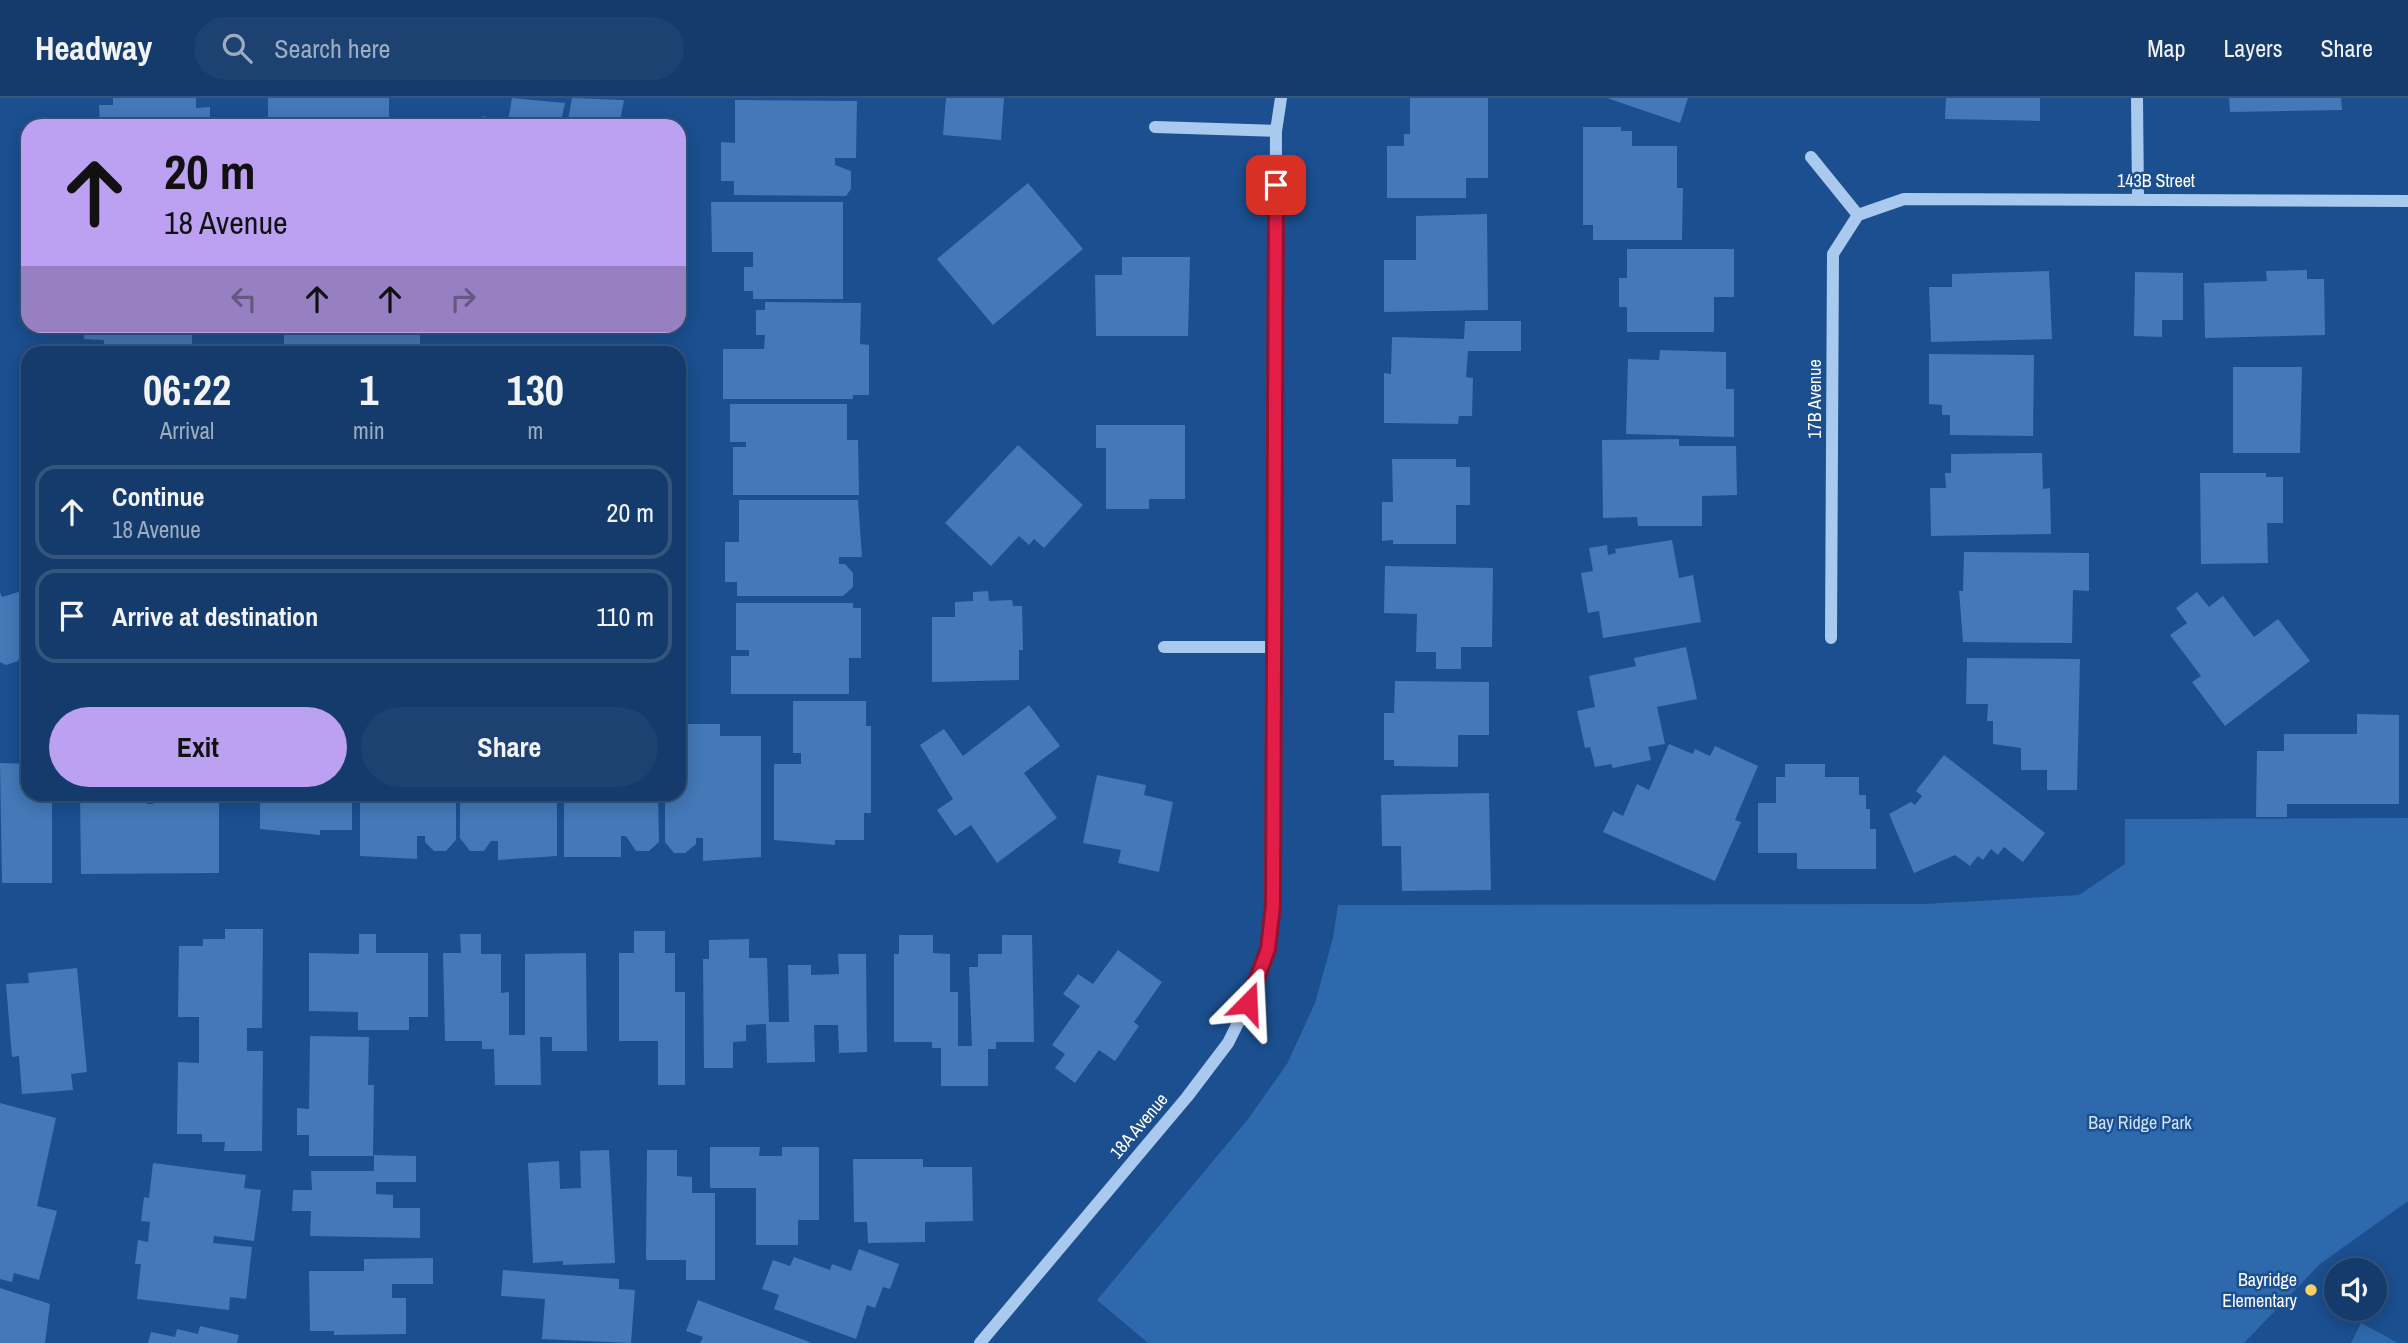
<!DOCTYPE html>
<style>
:root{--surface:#143b6b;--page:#1d4271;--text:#f1f3f6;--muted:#9dadc1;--line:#33557e;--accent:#bca0f2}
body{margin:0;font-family:"Archivo Narrow",sans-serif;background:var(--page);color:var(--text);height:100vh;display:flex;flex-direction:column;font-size:26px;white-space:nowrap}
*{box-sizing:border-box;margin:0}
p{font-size:23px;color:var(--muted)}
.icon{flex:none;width:38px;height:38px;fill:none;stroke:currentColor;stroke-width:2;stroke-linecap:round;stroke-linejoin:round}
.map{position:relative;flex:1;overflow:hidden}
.sheet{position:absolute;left:21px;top:248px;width:665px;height:455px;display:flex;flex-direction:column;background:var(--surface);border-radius:21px;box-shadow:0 4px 18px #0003,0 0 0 2px var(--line)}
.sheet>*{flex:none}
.top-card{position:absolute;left:21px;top:21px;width:665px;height:214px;border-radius:21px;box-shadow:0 4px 18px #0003,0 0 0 2px var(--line);background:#bca0f2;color:#111;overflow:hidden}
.controls{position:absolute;left:2324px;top:1160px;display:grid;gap:14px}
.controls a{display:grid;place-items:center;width:63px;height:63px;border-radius:50%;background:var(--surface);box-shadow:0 4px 18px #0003,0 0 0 2px var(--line);font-size:35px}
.pin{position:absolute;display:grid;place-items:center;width:60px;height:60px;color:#fff;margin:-30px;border-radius:14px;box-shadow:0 4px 10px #0006}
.me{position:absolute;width:77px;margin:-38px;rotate:21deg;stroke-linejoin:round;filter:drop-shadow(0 0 5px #0008)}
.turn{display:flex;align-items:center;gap:24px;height:147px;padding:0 28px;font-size:32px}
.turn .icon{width:91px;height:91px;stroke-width:2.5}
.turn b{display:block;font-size:49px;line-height:60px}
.lanes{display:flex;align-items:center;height:66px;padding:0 28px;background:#0003;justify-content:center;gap:35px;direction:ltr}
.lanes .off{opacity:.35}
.eta{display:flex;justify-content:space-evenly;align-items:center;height:119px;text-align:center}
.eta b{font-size:42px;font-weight:700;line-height:49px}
.button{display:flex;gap:14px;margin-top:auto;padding:14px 28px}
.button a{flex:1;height:80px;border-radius:42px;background:var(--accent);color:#111;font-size:28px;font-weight:700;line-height:80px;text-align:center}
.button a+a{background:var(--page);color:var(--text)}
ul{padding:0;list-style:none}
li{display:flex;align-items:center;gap:21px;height:94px;margin:0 14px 10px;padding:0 14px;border:4px solid var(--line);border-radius:21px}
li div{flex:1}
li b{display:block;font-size:26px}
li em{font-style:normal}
header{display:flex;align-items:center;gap:42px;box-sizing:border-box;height:98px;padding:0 35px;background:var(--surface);border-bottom:2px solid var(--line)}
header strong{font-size:33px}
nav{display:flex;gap:38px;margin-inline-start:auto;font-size:24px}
.search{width:490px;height:63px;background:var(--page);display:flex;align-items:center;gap:18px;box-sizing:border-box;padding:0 24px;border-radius:38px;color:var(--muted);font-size:26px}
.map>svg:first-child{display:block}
.green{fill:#2e69ad}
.building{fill:#4478b7}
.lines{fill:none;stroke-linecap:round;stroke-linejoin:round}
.minor{stroke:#a9c9ee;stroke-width:12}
.route-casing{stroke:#92132f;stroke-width:18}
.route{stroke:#e11d48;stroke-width:12}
.poi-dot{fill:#ffd166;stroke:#1b4f8f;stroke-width:2.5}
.labels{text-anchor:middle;stroke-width:5;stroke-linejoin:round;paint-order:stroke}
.street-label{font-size:18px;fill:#fff;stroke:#1b4f8f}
.park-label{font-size:18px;fill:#cfe3fa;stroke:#1b4f8f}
.poi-label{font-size:18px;fill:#fff;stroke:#1b4f8f;text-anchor:end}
</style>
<header>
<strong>Headway</strong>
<div class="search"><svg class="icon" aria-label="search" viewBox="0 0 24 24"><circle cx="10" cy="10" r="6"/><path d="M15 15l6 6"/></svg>Search here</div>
<nav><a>Map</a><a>Layers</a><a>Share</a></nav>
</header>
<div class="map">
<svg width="2408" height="1245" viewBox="0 0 2408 1245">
<rect width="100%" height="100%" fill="#1b4f8f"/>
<!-- green -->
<g class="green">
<polygon points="2408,720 2408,1103 2320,1166 2244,1245 1148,1245 1097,1202 1248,1021 1287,966 1315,905 1333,840 1338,807 1925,806 2079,797 2125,766 2125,721"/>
<polygon points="2361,1225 2398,1245 2351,1245"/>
</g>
<!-- building -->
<g class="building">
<polygon points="113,0 196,0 196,10 210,9 210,28 100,28 99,7 113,7"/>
<rect x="268" y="0" width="121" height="28"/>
<polygon points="512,0 565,5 560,28 481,28 483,18 508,23"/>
<polygon points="572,0 624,2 619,28 567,28"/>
<polygon points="946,0 1004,0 1001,42 943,37"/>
<polygon points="1410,0 1488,0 1488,80 1466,80 1466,100 1387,100 1387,48 1404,48 1404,36 1410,36"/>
<polygon points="1607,0 1688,0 1680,25"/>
<polygon points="1946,0 2040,0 2040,23 1945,21"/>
<polygon points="2229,0 2341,0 2342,12 2230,14"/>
<polygon points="735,2 857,3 856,60 835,60 835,67 851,73 851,91 846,98 734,97 734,83 721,83 721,44 735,45"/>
<polygon points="1583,29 1621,29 1621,33 1632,33 1632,48 1677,48 1677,90 1683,90 1682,142 1593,142 1593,127 1583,127"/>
<polygon points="1028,85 1083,151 993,227 937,161"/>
<polygon points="711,104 843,104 843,201 753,201 753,193 744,193 744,169 753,169 753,154 712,154"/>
<polygon points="1487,116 1488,212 1384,214 1384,162 1416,162 1416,118"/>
<polygon points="1627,151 1734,151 1734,199 1714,199 1714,234 1627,234 1627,209 1619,209 1619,180 1627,180"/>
<polygon points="1122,159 1190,159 1188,238 1096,238 1095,177 1122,177"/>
<polygon points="2307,172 2307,181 2324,181 2325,237 2205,240 2204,185 2267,183 2266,173"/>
<polygon points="2049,173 2052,241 1931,244 1929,189 1952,189 1952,176"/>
<polygon points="2135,174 2183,175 2183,222 2162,222 2162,239 2134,238"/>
<polygon points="765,204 861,205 860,246 869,247 869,297 853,297 853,301 723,301 723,251 764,251 765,237 756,237 756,212 765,212"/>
<polygon points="1465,223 1521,223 1521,253 1468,253 1466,279 1473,280 1472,318 1459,318 1458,326 1384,325 1384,275 1391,276 1392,239 1464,241"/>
<polygon points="84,228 192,228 192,256 104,256 104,242 84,241"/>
<polygon points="284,228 420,228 420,248 379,248 379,256 284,256"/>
<polygon points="1660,252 1726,254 1726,291 1734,291 1734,339 1626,336 1628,261 1659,262"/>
<polygon points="1929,256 2034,257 2033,338 1950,337 1950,317 1942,317 1942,307 1929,306"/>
<polygon points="2233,269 2302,269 2300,355 2233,355"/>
<polygon points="730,306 847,306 847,342 858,342 859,397 733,397 733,349 746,349 746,344 730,344"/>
<polygon points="1096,327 1185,327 1185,401 1149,401 1149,411 1106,411 1106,350 1096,350"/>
<polygon points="1679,341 1679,348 1736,348 1737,397 1702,398 1702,428 1638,428 1637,419 1603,420 1602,342"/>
<polygon points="1018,347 1083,407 1044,450 1034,441 1029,447 1019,438 991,468 945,425"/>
<polygon points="2042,355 2043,391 2050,390 2051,436 1931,438 1930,390 1946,390 1945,375 1951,375 1951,356"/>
<polygon points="1392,361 1456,361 1456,369 1470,369 1470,407 1456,407 1456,446 1393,446 1393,442 1382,443 1382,404 1393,404"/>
<polygon points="2200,375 2266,375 2266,379 2283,379 2283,425 2267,425 2268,465 2201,466"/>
<polygon points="739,402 858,402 862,459 839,459 839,466 845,466 853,475 853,489 843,498 737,498 737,484 725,484 725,444 739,444"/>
<polygon points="1672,442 1679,480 1693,477 1701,524 1603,540 1599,513 1588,515 1581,475 1593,473 1589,450 1607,447 1608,457 1616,455 1615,451"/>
<polygon points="1964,454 2089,455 2089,493 2073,492 2072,545 1963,544 1959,493 1963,493"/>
<polygon points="1385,468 1493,470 1492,549 1461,549 1461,571 1436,571 1436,554 1416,554 1417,516 1384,515"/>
<polygon points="28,491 28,554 20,556 18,563 6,567 0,564 0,494 2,499"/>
<polygon points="988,493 989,503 1012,502 1013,508 1022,508 1023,552 1019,552 1019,582 932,584 932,519 955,519 955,504 973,503 973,494"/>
<polygon points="2197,494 2209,509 2223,498 2254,539 2278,521 2310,563 2225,628 2192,584 2201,578 2170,537 2187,525 2176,510"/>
<polygon points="736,505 853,505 853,510 861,510 861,560 849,560 849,596 731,596 731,558 749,558 749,552 736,552"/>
<polygon points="1686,549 1697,601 1657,609 1665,646 1648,649 1651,662 1613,670 1611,666 1595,669 1590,649 1585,650 1577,613 1595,609 1589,578 1636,568 1634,560"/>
<polygon points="1967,560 2080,561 2077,692 2047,692 2047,672 2021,672 2021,650 1993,646 1993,623 1987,623 1988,606 1966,606"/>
<polygon points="1395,583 1489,584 1489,637 1458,637 1458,669 1394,668 1394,662 1384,662 1384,615 1394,615"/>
<polygon points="793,603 866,603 866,628 871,628 871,715 864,715 864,742 835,742 835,747 774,742 774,666 801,666 801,655 793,655"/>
<polygon points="1029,607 1060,648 1024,675 1057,720 997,765 971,727 955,738 937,712 953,701 920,647 944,631 963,658"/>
<polygon points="2357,616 2399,617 2399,706 2287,706 2287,719 2256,719 2257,653 2284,653 2284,636 2357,636"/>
<polygon points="679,626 720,626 720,638 761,638 761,759 703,763 703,740 696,740 696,746 685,755 674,755 665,744 665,696 679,696"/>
<polygon points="1669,646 1693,656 1695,651 1710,658 1715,648 1758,668 1735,722 1741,724 1715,783 1603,734 1613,713 1623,718 1637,686 1649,692"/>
<polygon points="1944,657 2045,735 2023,764 2004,749 1998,757 1991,751 1983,762 1978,758 1970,768 1955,757 1914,775 1889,716 1911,704 1915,707 1922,698 1916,693"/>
<polygon points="0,665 28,666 28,696 52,696 52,785 2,785"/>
<polygon points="1785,666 1825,666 1825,679 1859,679 1859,697 1866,697 1866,711 1870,711 1870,731 1876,731 1876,771 1797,771 1797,755 1758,755 1758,705 1776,705 1776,679 1785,679"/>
<polygon points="1097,677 1146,687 1144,697 1173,704 1159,774 1118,765 1121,752 1083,745"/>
<polygon points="1489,695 1491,792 1402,793 1401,748 1382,748 1381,697"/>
<polygon points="80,696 147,696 147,706 153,706 153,696 219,696 219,775 81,776"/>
<polygon points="260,696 352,696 352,732 320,732 320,737 260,731"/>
<polygon points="360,696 456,696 456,742 446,753 434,753 425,744 425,738 417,738 417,761 360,758"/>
<polygon points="460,696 557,696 557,758 498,762 498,743 491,743 484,753 470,753 460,740"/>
<polygon points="564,696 658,696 659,744 649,753 636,753 626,738 621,738 621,759 564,759"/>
<polygon points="225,831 263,831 262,930 247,930 247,953 263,953 262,1053 224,1053 225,1044 202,1044 202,1036 177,1036 178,964 199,965 199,919 178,919 179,848 203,848 203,841 225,841"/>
<polygon points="634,833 665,833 665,855 675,855 675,894 685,894 685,987 658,987 658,943 619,943 619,855 634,855"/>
<polygon points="359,836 376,836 376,855 428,855 428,919 409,919 409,932 358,932 358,914 309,913 309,855 359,856"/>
<polygon points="460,836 481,836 481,856 501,856 501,895 509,894 509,937 525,937 525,856 586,855 587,953 552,953 552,939 540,939 541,987 495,987 494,951 482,951 482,943 445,943 443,855 461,855"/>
<polygon points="899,837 933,837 933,855 950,856 950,894 958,894 958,948 972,948 969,869 978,869 978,856 1002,856 1002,837 1032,837 1034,944 996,944 996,951 988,951 988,988 941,988 941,950 932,950 932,944 894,944 894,856 899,856"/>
<polygon points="749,841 749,860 767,860 769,924 789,924 788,867 811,867 811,877 839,876 838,856 866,856 867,954 839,955 838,927 814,927 815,964 767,965 766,926 746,927 746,943 733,944 733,970 704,970 703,861 709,861 709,842"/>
<polygon points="1118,852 1162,884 1134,924 1139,928 1115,963 1099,952 1075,985 1055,970 1065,956 1052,947 1080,908 1063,896 1078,876 1093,886"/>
<polygon points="77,870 87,974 71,976 73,992 22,996 19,958 12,959 6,886 29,885 28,875"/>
<polygon points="310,938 369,939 368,987 374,987 373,1058 309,1058 309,1037 297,1037 297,1010 309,1011"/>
<polygon points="0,1005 56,1020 37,1108 57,1113 39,1182 14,1175 12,1184 0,1181"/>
<polygon points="710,1049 760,1049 759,1058 782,1058 782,1049 819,1049 819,1122 798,1122 798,1147 756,1147 756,1090 710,1090"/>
<polygon points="609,1052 615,1165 563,1167 563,1163 533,1165 528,1065 559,1063 560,1091 581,1090 580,1053"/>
<polygon points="647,1052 677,1052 677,1078 692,1079 692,1095 715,1095 715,1182 686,1182 686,1162 646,1162"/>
<polygon points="374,1057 416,1058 416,1084 376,1084 376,1096 393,1097 393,1110 420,1110 420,1140 310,1138 311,1113 292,1113 293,1092 312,1092 311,1073 374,1073"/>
<polygon points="853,1061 923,1061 923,1069 972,1069 973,1123 925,1124 925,1144 868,1145 867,1124 854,1124"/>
<polygon points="153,1065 246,1077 244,1090 261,1092 254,1143 214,1138 213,1145 252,1149 246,1201 230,1199 229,1212 137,1201 141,1166 135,1166 138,1142 148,1144 150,1124 141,1123 144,1099 149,1100"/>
<polygon points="859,1151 899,1166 890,1191 883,1189 875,1210 867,1207 856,1241 774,1211 779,1197 762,1191 773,1162 790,1168 794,1159 830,1172 832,1166 851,1173"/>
<polygon points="433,1160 433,1186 392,1186 392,1200 406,1200 406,1236 334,1237 334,1233 310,1233 309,1173 364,1173 364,1161"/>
<polygon points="503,1172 619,1181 619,1191 635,1192 631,1245 542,1241 545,1201 501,1198"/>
<polygon points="0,1190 50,1206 45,1245 0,1245"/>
<polygon points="698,1202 812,1245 700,1245 703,1239 686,1233"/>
<polygon points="200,1228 239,1237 237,1245 148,1245 151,1234 175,1239 177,1231 198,1236"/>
</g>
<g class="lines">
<!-- minor -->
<g class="minor">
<polyline points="2137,0 2138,100"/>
<polyline points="1155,29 1276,33"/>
<polyline points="1811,59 1858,117"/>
<polyline points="1831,540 1833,156 1858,117 1904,101 2408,103"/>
<polyline points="1164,549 1274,549"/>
<polyline points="980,1245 1187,999 1228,945 1248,905 1268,851 1273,807 1276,33 1281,0"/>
</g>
</g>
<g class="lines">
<!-- route casing -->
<g class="route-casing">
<polyline id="route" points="1248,905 1268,851 1273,807 1276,87"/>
</g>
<!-- route -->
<use href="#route" class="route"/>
</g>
<!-- markers -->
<circle class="poi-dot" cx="2311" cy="1192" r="7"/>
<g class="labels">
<!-- street labels -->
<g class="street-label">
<text x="2156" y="89">143B Street</text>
<text transform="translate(1815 301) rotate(-90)" y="6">17B Avenue</text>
<text transform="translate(1139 1028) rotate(-50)" y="6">18A Avenue</text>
</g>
<!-- park labels -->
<g class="park-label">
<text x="2140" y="1031">Bay Ridge Park</text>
</g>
<!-- poi labels -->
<g class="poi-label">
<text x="2297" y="1188">Bayridge<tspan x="2297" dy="21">Elementary</tspan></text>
</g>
</g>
</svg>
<div class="controls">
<a><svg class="icon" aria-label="sound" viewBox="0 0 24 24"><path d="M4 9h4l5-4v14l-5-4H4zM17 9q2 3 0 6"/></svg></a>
</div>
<div class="pin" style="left:1276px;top:87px;background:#d93025"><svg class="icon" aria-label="arrive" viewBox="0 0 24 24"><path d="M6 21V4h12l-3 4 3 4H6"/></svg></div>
<svg class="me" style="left:1248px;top:905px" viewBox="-20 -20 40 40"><path d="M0-17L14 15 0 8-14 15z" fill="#e11d48" stroke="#fff" stroke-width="4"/></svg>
<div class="top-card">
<div class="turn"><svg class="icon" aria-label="ahead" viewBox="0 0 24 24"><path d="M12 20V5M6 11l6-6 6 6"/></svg><div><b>20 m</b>18 Avenue</div></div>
<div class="lanes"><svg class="icon off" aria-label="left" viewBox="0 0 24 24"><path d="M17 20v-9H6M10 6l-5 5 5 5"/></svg><svg class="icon" aria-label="ahead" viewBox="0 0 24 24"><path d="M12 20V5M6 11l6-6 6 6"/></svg><svg class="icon" aria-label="ahead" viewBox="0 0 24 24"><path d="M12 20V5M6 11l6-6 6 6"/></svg><svg class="icon off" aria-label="right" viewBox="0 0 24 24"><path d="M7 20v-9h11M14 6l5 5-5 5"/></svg></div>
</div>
<section class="sheet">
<div class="eta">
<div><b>06:22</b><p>Arrival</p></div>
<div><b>1</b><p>min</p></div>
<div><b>130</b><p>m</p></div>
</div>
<ul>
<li><svg class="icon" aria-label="ahead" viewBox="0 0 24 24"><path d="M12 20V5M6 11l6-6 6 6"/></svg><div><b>Continue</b><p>18 Avenue</p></div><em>20 m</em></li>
<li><svg class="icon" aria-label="arrive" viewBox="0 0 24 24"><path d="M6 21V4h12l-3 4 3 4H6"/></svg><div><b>Arrive at destination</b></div><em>110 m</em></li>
</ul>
<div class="button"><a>Exit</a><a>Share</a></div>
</section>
</div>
